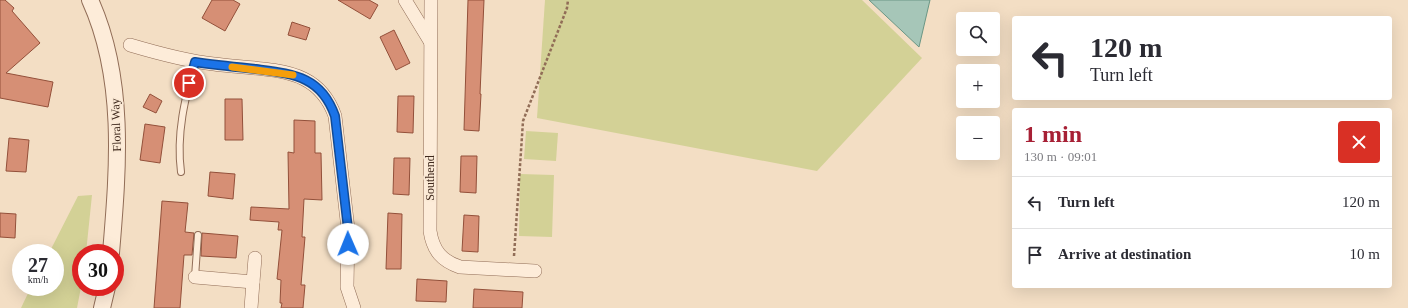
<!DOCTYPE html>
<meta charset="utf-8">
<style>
:root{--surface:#fff;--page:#f7f7f7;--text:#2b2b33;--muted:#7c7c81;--line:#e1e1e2;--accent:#a72035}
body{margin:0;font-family:Georgia,serif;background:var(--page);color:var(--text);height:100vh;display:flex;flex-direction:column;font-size:15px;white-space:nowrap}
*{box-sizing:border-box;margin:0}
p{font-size:13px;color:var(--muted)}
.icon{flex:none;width:22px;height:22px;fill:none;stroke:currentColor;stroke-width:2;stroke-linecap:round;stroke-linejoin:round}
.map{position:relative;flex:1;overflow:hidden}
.side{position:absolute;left:1012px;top:108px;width:380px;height:180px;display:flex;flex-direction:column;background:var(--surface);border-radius:4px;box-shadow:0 4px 16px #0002}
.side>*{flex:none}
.banner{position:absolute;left:1012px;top:16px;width:380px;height:84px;border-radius:4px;box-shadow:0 4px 16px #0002;background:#fff;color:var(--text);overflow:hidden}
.tools{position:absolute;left:956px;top:12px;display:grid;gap:8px}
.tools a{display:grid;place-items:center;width:44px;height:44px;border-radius:4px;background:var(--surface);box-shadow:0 4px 16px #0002;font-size:20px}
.speed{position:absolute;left:12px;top:244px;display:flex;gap:8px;font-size:20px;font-weight:700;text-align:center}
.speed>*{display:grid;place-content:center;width:52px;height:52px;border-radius:50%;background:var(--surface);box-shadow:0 4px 16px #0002;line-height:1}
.speed small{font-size:10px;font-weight:400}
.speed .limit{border:6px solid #d22;background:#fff;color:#111}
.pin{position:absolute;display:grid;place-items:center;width:34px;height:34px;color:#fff;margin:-17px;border:2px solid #fff;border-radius:50%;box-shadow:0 1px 4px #0007}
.me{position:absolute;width:44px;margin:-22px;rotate:359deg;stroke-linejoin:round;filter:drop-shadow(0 0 3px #0008)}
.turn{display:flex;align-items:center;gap:14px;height:84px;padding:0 12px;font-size:18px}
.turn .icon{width:52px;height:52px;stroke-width:2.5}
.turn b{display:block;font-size:28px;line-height:34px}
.round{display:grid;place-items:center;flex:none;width:42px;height:42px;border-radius:4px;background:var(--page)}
.summary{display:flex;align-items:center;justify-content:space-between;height:68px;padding:0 12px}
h1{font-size:24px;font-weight:600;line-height:30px;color:var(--accent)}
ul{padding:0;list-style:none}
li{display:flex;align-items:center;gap:12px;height:52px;padding:0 12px;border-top:1px solid var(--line)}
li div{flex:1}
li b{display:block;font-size:15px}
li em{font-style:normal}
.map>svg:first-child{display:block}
.green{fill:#d3d196}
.water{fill:#a6c6b8;stroke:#6b9685}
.building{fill:#d68f75;stroke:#93503a}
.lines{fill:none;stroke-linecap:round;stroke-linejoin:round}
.service-casing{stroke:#916d57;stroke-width:8}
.minor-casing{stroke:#916d57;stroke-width:14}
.tertiary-casing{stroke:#916d57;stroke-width:18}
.path{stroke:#916d57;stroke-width:2.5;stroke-dasharray:3 2;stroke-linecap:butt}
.service{stroke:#fdecd9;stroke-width:6}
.minor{stroke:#fdecd9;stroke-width:13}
.tertiary{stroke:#fdecd9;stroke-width:16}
.route-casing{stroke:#114b97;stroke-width:10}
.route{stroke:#1a73e8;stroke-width:7}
.slow{stroke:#f59e0b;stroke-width:7}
.labels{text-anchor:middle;stroke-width:3.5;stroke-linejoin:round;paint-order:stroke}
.street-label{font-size:12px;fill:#3f291d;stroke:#fae9d5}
</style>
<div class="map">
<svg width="1408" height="308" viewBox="0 0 1408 308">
<rect width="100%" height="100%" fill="#f3dec4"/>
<!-- green -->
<g class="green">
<polygon points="545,0 862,0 922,58 817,171 537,118"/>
<polygon points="526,131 558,133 556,161 524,159"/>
<polygon points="520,174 554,175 552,237 519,236"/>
<polygon points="92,195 86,253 81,253 81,287 77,308 21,308 31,287 55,287 55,253 49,253 78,196"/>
</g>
<!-- water -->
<polygon class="water" points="869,0 930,0 919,47"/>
<!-- building -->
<g class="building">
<polygon points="0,0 5,0 14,8 12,11 40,43 6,73 53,82 48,107 0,98"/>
<polygon points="212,0 233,0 240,4 225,31 202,18"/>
<polygon points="338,0 369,0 378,5 370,19"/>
<polygon points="468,0 484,0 480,94 481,94 479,131 464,130"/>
<polygon points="292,22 310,28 306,40 288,35"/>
<polygon points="394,30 410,63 396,70 380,37"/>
<polygon points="150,94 162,101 156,113 143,107"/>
<polygon points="398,96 414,96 413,133 397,132"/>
<polygon points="225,99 242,99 243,140 225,140"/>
<polygon points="294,120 315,121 315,153 321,153 322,200 304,199 302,237 305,237 301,285 305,285 303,308 281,308 282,303 280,303 281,280 277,279 282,230 278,230 279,222 250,220 251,207 289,209 288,152 294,153"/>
<polygon points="145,124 165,127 160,163 140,160"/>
<polygon points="9,138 29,140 26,172 6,171"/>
<polygon points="461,156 477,156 476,193 460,192"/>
<polygon points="394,158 410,158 409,195 393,194"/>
<polygon points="210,172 235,174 233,199 208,196"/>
<polygon points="162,201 188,203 185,232 194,233 192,255 184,255 180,308 154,308"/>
<polygon points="0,213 16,214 15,238 0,237"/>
<polygon points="388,213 402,214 401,269 386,269"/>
<polygon points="464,215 479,216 478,252 462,251"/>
<polygon points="202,233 238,236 236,258 201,256"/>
<polygon points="417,279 447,281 446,302 416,301"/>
<polygon points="474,289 523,292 522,308 473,308"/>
</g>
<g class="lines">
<!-- service casing -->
<g class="service-casing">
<g id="service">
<path d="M181 172C176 134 185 98 195 62"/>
<polyline points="195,277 198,235"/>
</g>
</g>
<!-- minor casing -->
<g class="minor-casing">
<g id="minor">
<polyline points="405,0 430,41"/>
<path d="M431 0 430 231C433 251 442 261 460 267L535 271"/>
<path d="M130 45C157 53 185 61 214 64 240 68 281 67 304 79 320 87 329 99 335 116L348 229 347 287 354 308"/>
<polyline points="195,277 253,282 251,308"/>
<polyline points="253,282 255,258"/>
</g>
</g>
<!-- tertiary casing -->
<g class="tertiary-casing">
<g id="tertiary">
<path d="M90 0C126 79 118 169 111 253"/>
<polyline points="102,308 107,287"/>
</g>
</g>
<!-- path -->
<polyline class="path" points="514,256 523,121 567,8 568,0"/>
<!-- service -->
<use href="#service" class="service"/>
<!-- minor -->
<use href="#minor" class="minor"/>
<!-- tertiary -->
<use href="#tertiary" class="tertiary"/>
</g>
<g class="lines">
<!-- route casing -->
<g class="route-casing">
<path id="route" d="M189 83 195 62C215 65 236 67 256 69 293 74 321 76 335 116L348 229V244"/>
</g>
<!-- route -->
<use href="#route" class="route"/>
<!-- slow -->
<polyline class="slow" points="232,67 293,75"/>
</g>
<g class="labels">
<!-- street labels -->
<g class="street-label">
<text transform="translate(116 125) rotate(-92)" y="4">Floral Way</text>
<text transform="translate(430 178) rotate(-90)" y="4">Southend</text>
</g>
</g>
</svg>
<div class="tools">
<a><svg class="icon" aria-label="search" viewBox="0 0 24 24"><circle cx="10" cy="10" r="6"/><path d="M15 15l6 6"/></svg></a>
<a>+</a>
<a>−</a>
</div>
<div class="speed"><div>27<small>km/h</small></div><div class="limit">30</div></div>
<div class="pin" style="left:189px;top:83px;background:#d93025"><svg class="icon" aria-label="arrive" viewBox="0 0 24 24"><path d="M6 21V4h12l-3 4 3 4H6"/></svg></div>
<svg class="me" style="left:348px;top:244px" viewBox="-20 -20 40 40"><circle r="19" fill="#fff"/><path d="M0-13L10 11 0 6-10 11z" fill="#1a73e8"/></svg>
<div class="banner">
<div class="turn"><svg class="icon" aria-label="left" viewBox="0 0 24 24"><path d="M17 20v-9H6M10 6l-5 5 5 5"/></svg><div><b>120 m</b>Turn left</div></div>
</div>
<section class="side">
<div class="summary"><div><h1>1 min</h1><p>130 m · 09:01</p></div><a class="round" style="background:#d93025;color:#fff"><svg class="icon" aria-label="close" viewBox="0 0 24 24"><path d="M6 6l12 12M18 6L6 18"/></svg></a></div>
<ul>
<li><svg class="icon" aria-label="left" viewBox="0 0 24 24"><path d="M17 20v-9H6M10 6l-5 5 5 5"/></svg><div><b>Turn left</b></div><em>120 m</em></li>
<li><svg class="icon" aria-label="arrive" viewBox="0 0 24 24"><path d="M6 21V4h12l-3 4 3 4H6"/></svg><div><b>Arrive at destination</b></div><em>10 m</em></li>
</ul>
</section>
</div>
